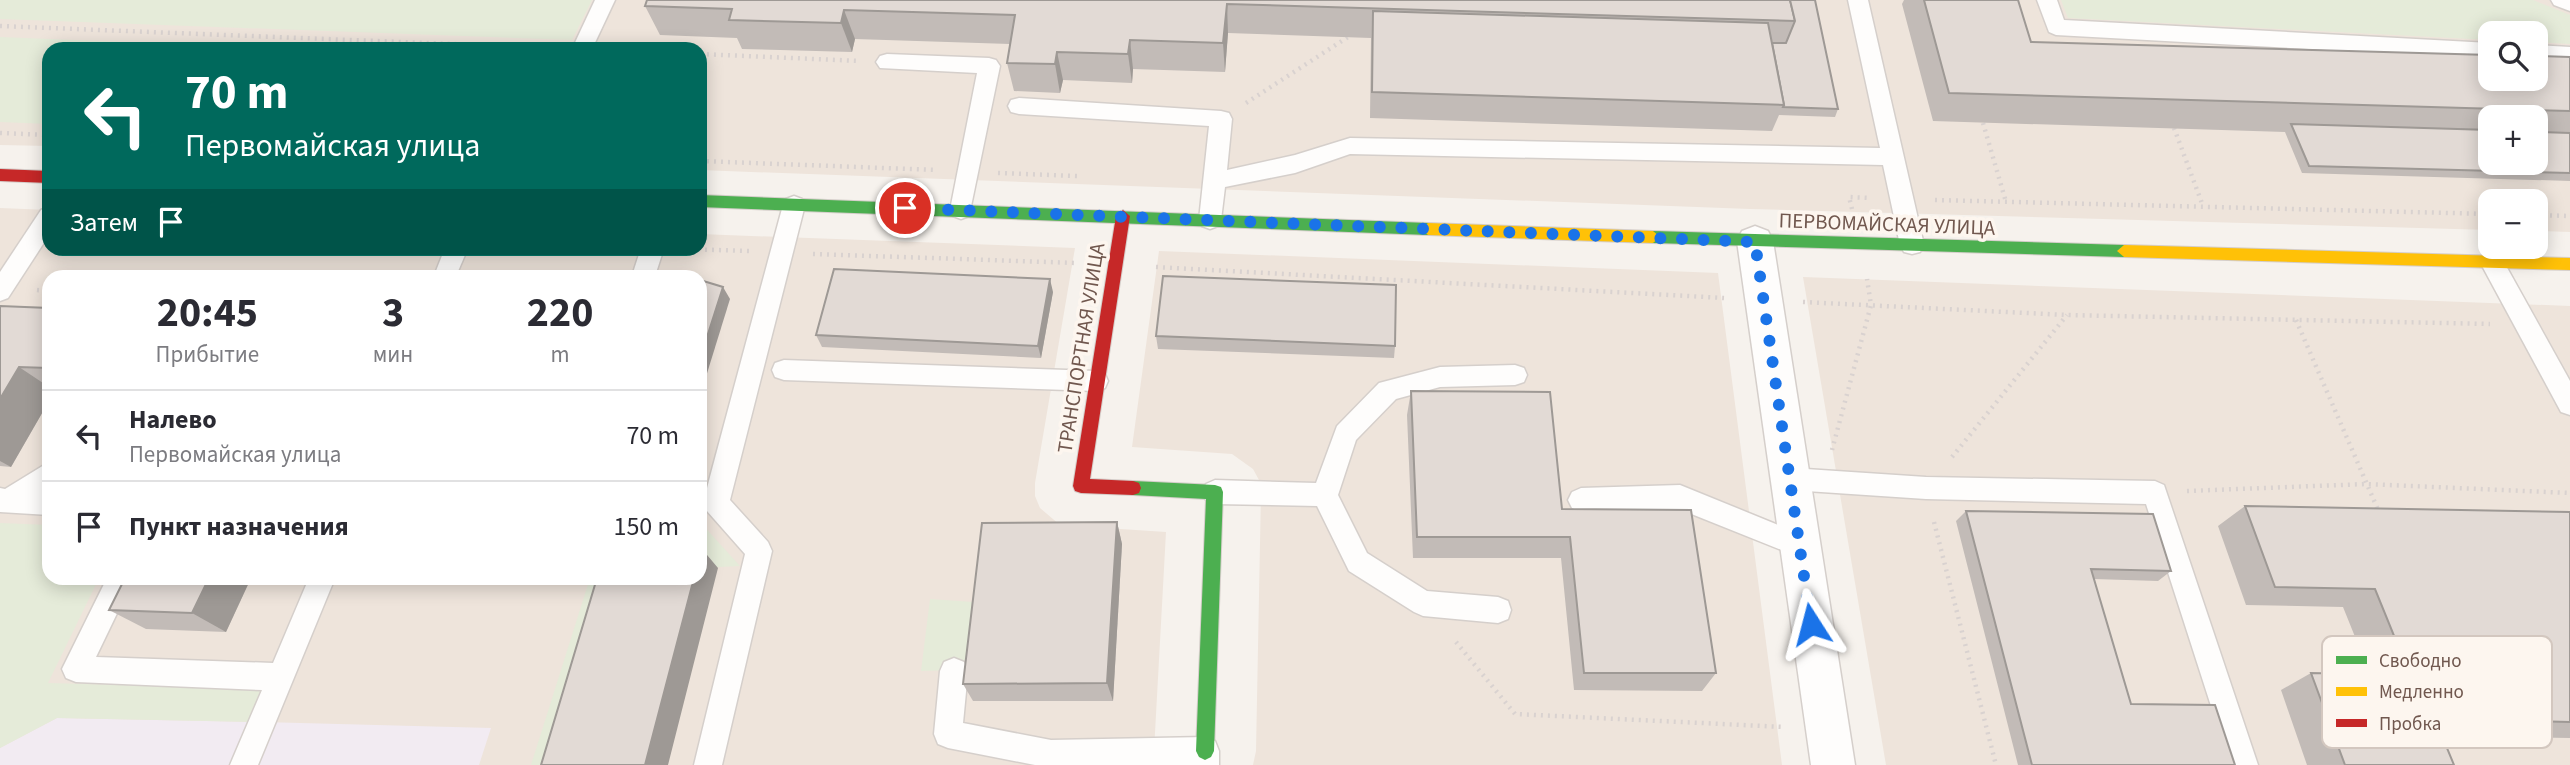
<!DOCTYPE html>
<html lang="ru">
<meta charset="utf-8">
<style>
:root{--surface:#fff;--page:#f7f7f7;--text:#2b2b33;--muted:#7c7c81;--line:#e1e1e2}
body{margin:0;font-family:"Source Sans 3",sans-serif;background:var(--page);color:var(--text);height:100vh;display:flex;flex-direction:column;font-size:26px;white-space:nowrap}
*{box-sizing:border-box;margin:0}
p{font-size:23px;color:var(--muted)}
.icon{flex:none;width:38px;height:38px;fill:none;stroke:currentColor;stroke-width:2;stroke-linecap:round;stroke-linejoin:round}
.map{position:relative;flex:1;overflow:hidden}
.drawer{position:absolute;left:42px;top:270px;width:665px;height:315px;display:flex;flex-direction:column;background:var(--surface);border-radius:21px;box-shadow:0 4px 18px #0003}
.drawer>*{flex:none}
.guide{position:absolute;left:42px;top:42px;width:665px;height:214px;border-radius:21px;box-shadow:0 4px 18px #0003;background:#00695c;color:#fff;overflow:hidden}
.controls{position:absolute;left:2478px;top:21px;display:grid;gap:14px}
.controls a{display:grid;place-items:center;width:70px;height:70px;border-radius:14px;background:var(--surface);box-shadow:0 4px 18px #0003;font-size:35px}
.pin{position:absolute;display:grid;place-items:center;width:60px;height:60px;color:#fff;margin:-30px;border:4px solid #fff;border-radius:50%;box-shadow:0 2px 7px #0007}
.me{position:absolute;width:77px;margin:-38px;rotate:351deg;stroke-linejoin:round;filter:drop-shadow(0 0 5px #0008)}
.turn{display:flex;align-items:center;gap:24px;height:147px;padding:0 28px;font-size:32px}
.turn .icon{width:91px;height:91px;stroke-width:2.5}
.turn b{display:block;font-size:49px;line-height:60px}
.then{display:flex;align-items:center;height:66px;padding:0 28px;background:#0003;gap:14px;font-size:26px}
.eta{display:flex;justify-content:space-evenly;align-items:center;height:119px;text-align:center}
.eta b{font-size:42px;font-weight:700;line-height:49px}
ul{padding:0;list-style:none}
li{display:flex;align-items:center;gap:21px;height:91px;padding:0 28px;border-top:2px solid var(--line)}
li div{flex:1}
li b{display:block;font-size:26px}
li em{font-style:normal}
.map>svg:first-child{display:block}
.residential{fill:#eee4db;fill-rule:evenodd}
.education{fill:#f2ebf2}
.green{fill:#e5ebd9}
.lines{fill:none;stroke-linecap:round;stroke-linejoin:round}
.lane-casing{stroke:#d5cfcb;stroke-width:3}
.street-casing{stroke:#d5cfcb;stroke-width:3}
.fast-casing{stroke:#d5ceca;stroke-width:2}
.slow-casing{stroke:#d5ceca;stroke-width:2}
.jam-casing{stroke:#d5ceca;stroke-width:2}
.path{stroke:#d9d2d0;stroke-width:4.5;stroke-dasharray:2 5;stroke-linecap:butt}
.lane{fill:#fefdfc;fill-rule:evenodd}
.street{fill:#fefdfc;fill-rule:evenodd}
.fast{fill:#4caf50;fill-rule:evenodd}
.slow{fill:#ffc107;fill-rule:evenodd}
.jam{fill:#c62828;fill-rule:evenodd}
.wall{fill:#c2bbb7;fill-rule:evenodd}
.shaded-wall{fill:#9e9995}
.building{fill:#e2dad5;stroke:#9e9995;stroke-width:2}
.route{stroke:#1a73e8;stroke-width:12;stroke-dasharray:0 21.6}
.labels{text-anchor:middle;stroke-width:7;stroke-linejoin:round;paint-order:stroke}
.street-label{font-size:21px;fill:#71584f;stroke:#fdf6ef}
.key{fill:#fdf6ef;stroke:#d3c7bf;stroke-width:2}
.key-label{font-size:19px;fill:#71584f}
</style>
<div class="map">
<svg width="2570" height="765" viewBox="0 0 2570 765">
<rect width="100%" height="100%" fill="#f6f2ed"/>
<!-- residential -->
<g class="residential">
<path d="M0 0H2570V232L2536 231V201H2490V230L1750 209 700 170V49H49V146L0 145ZM2490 33H2536V79H2490ZM2490 117H2536V163H2490Z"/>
<path d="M0 208 49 210V248H700V234L1075 248 1035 483V496L1040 508 1060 525 1166 532 1154 751 1156 765H0ZM49 276H700V578H49Z"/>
<polygon points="1159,251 1718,273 1782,765 1253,765 1256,751 1261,492 1259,480 1253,469 1232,454 1132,447"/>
<polygon points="1803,277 2570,306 2570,765 1886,765"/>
</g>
<!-- education -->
<polygon class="education" points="57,718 262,722 491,728 479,765 0,765 0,748"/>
<!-- green -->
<g class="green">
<polygon points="0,0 592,0 572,40 0,19"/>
<polygon points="2061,0 2533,0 2570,15 2570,44 2536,42 2536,33 2490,33 2490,40 2068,18"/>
<polygon points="0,37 302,49 49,49 49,124 0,122"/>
<polygon points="700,522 740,566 700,568"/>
<polygon points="0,523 49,525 49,578 99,578 48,683 262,689 253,709 262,722 57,718 0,748"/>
<polygon points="590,578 623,578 568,765 531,765"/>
<polygon points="930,599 973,602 965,670 921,671"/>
</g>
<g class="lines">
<!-- lane casing -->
<g class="lane-casing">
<g id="lane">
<polygon points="595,0 615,0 592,49 572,49"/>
<polygon points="1848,0 1868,0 1924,245 1920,252 1912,254 1904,252 1900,245 1883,165 1350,154 1295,173 1225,187 1221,220 1218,226 1210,229 1202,226 1199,220 1209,126 1019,114 1011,112 1008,106 1011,100 1019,98 1221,111 1229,113 1232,119 1227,170 1295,155 1350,138 1880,148"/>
<polygon points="2037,0 2057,0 2064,20 2490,43 2490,59 2056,35 2049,32"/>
<polygon points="2551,0 2570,0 2570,11 2554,5"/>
<polygon points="2536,45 2570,47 2570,63 2536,61"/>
<polygon points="887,54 989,58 996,60 1000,66 969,216 961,219 953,216 950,210 977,73 880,68 876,62 880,56"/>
<polygon points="794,196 802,199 805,205 730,500 768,542 772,551 722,765 694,765 745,554 707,511 703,503 783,205 786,199"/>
<polygon points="49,207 49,235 8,298 0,301 0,272 41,210"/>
<polygon points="445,248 468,248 456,276 434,276"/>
<polygon points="641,248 664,248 655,276 632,276"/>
<polygon points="2492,253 2500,255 2570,381 2570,415 2561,412 2480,262 2484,255"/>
<polygon points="784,360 1096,371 1105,374 1108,381 1105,388 1096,391 784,380 775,377 772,370 775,363"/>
<polygon points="1515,365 1524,368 1527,375 1524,382 1515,385 1440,387 1396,399 1356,440 1338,495 1367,553 1427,591 1498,597 1508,601 1511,610 1508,619 1498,623 1423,616 1414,612 1349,571 1317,506 1215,504 1206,500 1202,492 1206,484 1215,480 1316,483 1337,426 1379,383 1440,367"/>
<polygon points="49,462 49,487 43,491 49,491 49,515 0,512 0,488 5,489"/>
<polygon points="1791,468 1926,477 2155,481 2164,485 2258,765 2230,765 2146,504 1926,499 1791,490 1782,487 1778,479 1782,471"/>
<polygon points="1680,485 1808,537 1812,545 1808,553 1799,557 1679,509 1581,512 1572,508 1568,500 1572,492 1581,488"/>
<polygon points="107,578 134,578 96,657 273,663 309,578 335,578 258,765 230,765 262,690 76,682 66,678 62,669"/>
<polygon points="954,658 964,662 968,671 963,723 1051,740 1205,737 1215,741 1219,751 1219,765 1035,765 948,748 938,744 934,734 940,671 944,662"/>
</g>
</g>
<!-- street casing -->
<g class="street-casing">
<polygon id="street" points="1755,226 1768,231 1773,241 1855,765 1811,765 1737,241 1742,231"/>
</g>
<!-- fast casing -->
<g class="fast-casing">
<g id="fast">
<polygon points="700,195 1428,223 1435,229 1428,235 700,207"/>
<polygon points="1653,231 2124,245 2131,251 2124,257 1653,243 1646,237"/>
<polygon points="1133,481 1215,485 1221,487 1223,492 1214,751 1211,757 1205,760 1199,757 1196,751 1206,499 1133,495 1127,493 1125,488 1127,483"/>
</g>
</g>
<!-- slow casing -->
<g class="slow-casing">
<g id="slow">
<polygon points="1428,223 1653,231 1660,237 1653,243 1428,235 1421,229"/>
<polygon points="2124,245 2570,258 2570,270 2124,257 2117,251"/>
</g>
</g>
<!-- jam casing -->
<g class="jam-casing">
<g id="jam">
<polygon points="0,169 49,171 49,183 0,181"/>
<polygon points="1123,210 1130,216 1090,479 1133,481 1139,483 1141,488 1139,493 1133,495 1081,493 1075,491 1073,486 1116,216"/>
</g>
</g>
<!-- path -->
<g class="path">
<polyline points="0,26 552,48"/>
<polyline points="700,54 860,61"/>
<polyline points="1246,103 1348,37"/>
<polyline points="1983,123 2006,202"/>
<polyline points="2174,128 2203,206"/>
<polyline points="0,133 49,135"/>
<polyline points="700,161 937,170"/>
<polyline points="998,173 1077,176"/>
<polyline points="1935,200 2490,214"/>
<polyline points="1852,209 1849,197 1870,198"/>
<polyline points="2536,215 2570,216"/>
<polyline points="684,249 749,251"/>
<polyline points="813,254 1077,263"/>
<polyline points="1156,267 1724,298"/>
<polyline points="37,290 49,291"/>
<polyline points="1803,302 2067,315 2490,324"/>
<polyline points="2296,320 2379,512"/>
<polyline points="1832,450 1871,305 1867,279"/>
<polyline points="1952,457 2067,315"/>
<polyline points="2187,491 2366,484 2570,493"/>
<polyline points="1934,522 1996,765"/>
<polyline points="1456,642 1515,714 1784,727"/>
</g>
<!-- lane -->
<use href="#lane" class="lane"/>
<!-- street -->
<use href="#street" class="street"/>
<!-- fast -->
<use href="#fast" class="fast"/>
<!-- slow -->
<use href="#slow" class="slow"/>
<!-- jam -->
<use href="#jam" class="jam"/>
</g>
<!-- wall -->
<g class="wall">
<polygon points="1815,0 1838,109 1835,117 1779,115 1772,131 1370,118 1371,38 1228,33 1225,72 1133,69 1132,83 1063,80 1060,93 1014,91 1007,63 1010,44 855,39 852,52 742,49 737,38 660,35 645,6"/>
<path d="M1904 0H2018L2031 42 2570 57V181L2302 173 2285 132 1933 121 1902 4ZM2490 117H2536V163H2490Z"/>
<polygon points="1053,292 1041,358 822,347 816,335"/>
<polygon points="0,306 49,308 49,401 11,467 0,466"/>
<polygon points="1156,336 1395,346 1394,358 1158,349"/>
<polygon points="1411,391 1562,509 1716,673 1702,691 1574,690 1561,558 1413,558 1407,415"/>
<polygon points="2245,506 2570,512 2570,738 2442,736 2454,765 2307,765 2281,690 2311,673 2370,674 2343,607 2246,605 2218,526"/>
<polygon points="1966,511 2171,571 2158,581 2094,579 2131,704 2235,765 2018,765 1956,521"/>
<polygon points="1117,522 1122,544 1113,701 973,701 963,684"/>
<polygon points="251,578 226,632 146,629 109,610"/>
</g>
<!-- shaded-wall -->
<g class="shaded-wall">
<polygon points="1227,4 1228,33 1225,72 1223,43"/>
<polygon points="844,10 855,39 852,52 841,23"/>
<polygon points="1130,40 1133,69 1132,83 1128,54"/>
<polygon points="1057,52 1063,80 1060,93 1055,64"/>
<polygon points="1050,279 1053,292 1041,358 1038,346"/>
<polygon points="723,287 730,299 700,396 700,359"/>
<polygon points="19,367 49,387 49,401 11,467 0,461 0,399"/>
<polygon points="1117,522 1122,544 1113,701 1107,683"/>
<polygon points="702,549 718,568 668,765 645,765 694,578 700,578 700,556"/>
<polygon points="209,578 251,578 226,632 192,613"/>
</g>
<!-- building -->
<g class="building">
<polygon points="647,0 1790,0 1795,21 1227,4 1223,43 1130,40 1128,54 1057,52 1055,64 1007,63 1015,15 844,10 841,23 729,20 732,9 645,6"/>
<polygon points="1790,0 1815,0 1838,109 1783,107 1784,105 1772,43 1786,43 1795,21"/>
<polygon points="1924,0 2018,0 2031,42 2490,55 2490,79 2536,79 2536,56 2570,57 2570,111 1949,93"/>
<polygon points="1373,11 1768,23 1784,105 1372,92"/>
<polygon points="2291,124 2490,130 2490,163 2536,163 2536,132 2570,133 2570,173 2309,166"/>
<polygon points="834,269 1050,279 1038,346 816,335"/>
<polygon points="1163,276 1396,285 1395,346 1156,336"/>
<polygon points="700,280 723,287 700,359"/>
<polygon points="0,306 49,308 49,368 19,367 0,399"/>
<polygon points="1411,391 1550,392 1562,509 1691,510 1716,673 1584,673 1570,537 1417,537"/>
<polygon points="2245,506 2570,512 2570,722 2435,719 2454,765 2345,765 2311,673 2410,675 2375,589 2275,587"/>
<polygon points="1966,511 2153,514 2171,571 2091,569 2131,704 2215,705 2235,765 2032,765"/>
<polygon points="1117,522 1107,683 963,684 982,523"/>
<polygon points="125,578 209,578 192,613 109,610"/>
<polygon points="597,578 694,578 645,765 541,765"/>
</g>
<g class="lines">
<!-- route -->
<polyline class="route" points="905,208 1755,242 1811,624"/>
</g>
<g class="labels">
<!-- street labels -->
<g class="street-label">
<text transform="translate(1887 224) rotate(2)" y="7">ПЕРВОМАЙСКАЯ УЛИЦА</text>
<text transform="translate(1081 348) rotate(-81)" y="7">ТРАНСПОРТНАЯ УЛИЦА</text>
</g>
</g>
<!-- legend -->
<rect x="2322" y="636" width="230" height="112" rx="10" class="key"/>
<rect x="2336" y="656" width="31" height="8" fill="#4caf50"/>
<rect x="2336" y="687" width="31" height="9" fill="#ffc107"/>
<rect x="2336" y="719" width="31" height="8" fill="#c62828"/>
<g class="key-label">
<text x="2379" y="667">Свободно</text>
<text x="2379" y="698">Медленно</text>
<text x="2379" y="730">Пробка</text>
</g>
</svg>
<div class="controls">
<a><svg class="icon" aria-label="search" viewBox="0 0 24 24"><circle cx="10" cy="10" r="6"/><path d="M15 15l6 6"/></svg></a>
<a>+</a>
<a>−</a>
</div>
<div class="pin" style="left:905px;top:208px;background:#d93025"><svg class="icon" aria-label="arrive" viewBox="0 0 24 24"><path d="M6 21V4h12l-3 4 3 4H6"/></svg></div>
<svg class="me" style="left:1811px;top:624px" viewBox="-20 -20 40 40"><path d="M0-17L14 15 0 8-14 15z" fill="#1a73e8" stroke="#fff" stroke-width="4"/></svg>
<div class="guide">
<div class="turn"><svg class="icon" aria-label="left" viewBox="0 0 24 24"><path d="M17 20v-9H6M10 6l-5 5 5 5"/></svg><div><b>70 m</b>Первомайская улица</div></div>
<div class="then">Затем<svg class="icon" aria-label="arrive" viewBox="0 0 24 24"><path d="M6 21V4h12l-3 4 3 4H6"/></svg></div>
</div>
<section class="drawer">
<div class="eta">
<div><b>20:45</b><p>Прибытие</p></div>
<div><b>3</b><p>мин</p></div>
<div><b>220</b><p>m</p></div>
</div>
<ul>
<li><svg class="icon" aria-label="left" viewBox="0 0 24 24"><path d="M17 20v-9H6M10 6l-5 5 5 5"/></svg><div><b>Налево</b><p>Первомайская улица</p></div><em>70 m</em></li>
<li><svg class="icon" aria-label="arrive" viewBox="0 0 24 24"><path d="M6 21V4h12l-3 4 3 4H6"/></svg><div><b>Пункт назначения</b></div><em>150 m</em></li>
</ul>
</section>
</div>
